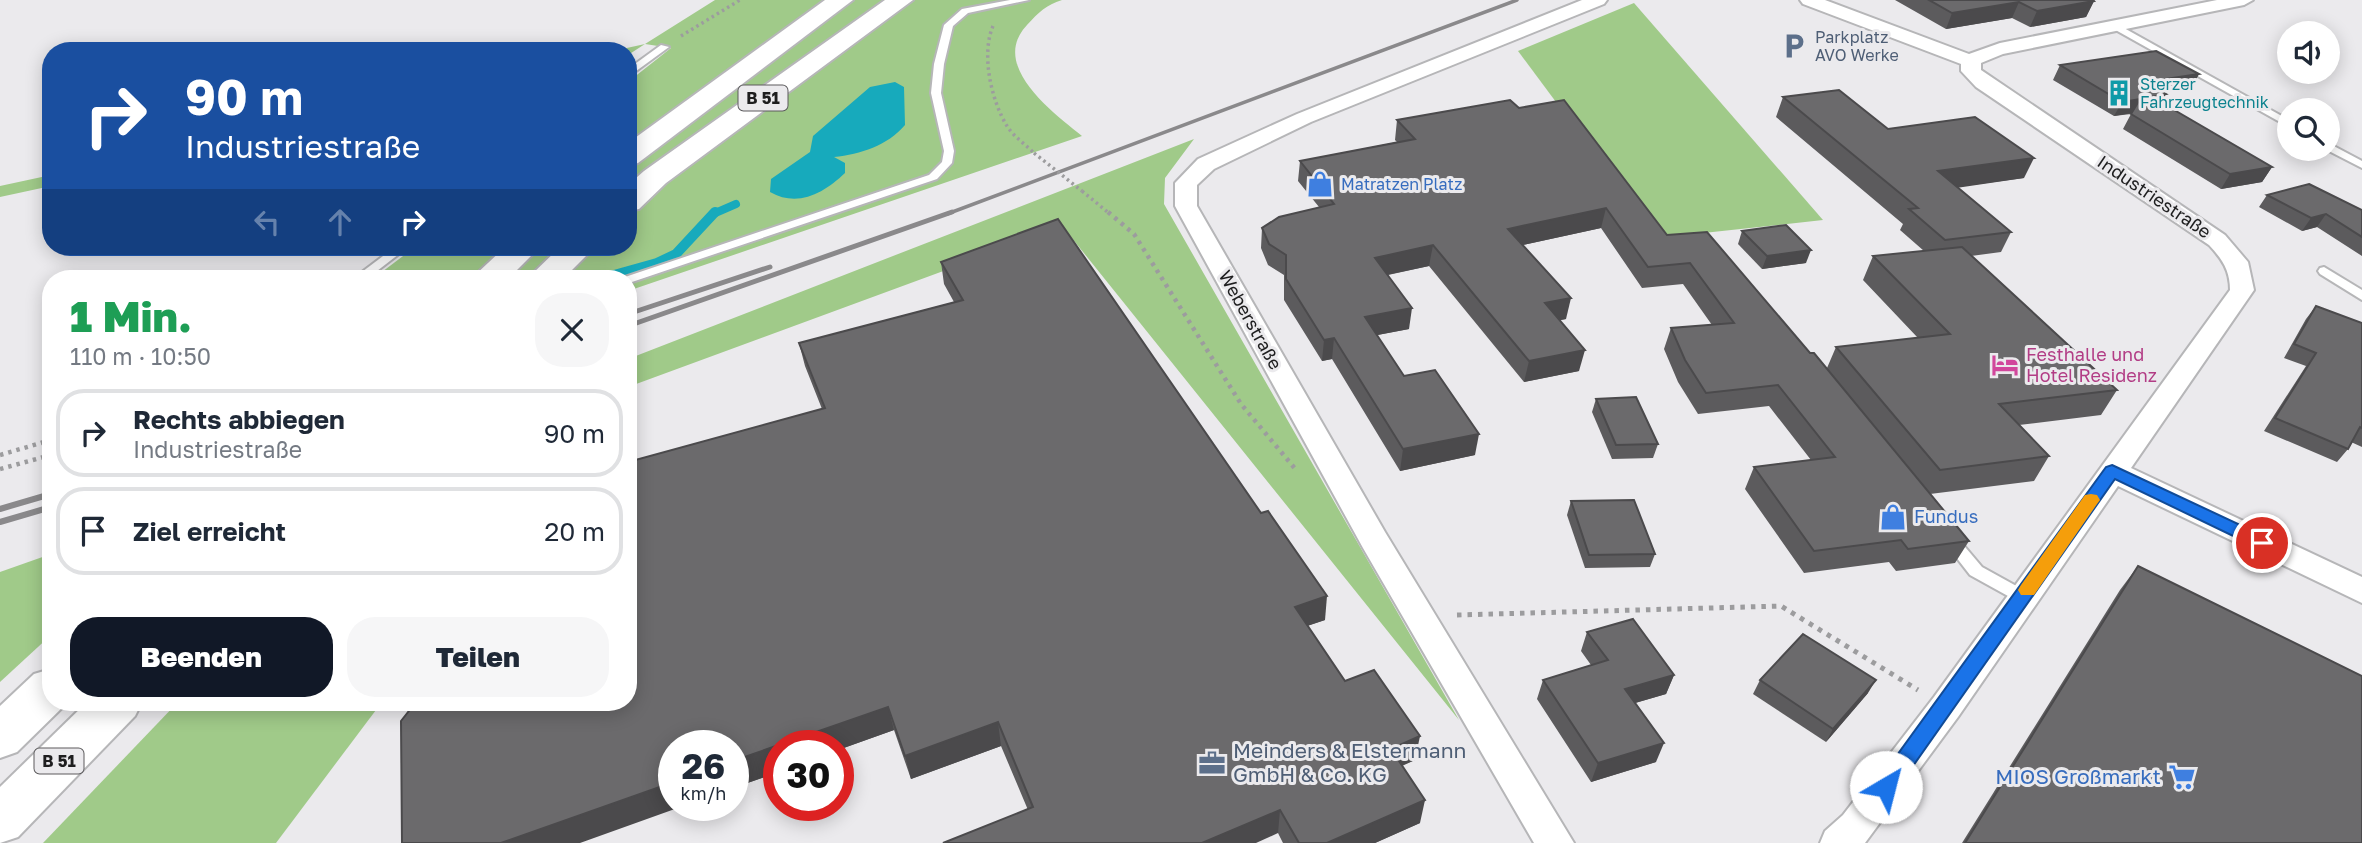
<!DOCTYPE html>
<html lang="de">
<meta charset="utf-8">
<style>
:root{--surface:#fff;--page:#f6f6f7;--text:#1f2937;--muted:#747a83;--line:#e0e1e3;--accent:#111827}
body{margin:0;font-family:"Golos Text",sans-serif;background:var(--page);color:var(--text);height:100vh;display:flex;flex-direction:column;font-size:26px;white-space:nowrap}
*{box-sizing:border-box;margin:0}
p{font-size:23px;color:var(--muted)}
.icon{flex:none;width:38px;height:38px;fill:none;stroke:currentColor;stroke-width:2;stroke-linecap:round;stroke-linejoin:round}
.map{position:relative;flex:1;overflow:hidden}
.drawer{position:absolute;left:42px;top:270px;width:595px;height:441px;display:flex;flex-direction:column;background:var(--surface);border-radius:28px;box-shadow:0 4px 18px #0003}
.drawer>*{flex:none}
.banner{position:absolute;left:42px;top:42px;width:595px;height:214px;border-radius:28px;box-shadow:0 4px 18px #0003;background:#1a4fa0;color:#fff;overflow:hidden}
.tools{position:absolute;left:2277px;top:21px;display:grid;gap:14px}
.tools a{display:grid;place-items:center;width:63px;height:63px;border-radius:50%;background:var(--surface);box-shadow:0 4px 18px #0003;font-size:35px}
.speed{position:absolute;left:658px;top:730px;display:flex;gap:14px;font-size:35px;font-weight:700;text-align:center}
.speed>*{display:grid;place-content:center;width:91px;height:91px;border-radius:50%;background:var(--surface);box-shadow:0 4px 18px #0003;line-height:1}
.speed small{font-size:18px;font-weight:400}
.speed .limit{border:10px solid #d22;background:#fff;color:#111}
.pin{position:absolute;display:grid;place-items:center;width:60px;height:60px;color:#fff;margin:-30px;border:4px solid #fff;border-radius:50%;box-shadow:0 2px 7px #0007}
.me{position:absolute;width:77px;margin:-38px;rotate:37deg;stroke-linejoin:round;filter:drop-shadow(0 0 5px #0008)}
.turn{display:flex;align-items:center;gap:24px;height:147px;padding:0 28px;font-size:32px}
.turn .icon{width:91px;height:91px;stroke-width:2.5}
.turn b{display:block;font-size:49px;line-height:60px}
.lanes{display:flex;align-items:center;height:66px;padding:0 28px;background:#0003;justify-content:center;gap:35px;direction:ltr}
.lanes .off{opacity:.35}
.round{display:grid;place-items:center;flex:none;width:74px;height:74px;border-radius:28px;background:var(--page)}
.head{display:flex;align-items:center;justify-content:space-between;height:119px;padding:0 28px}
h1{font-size:42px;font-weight:800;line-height:52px;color:#1e9e55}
.action{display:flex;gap:14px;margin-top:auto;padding:14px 28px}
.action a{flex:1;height:80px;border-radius:28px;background:var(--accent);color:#fff;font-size:28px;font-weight:800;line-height:80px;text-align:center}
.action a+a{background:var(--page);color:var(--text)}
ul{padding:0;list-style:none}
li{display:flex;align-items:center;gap:21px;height:88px;margin:0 14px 10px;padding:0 14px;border:4px solid var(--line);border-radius:28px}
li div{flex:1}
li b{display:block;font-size:26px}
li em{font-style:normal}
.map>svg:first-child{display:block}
.green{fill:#a0ca89}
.water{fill:#17aabc}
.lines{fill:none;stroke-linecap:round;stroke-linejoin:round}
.stream-far1{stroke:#17aabc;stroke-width:8}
.stream{stroke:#17aabc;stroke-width:10}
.lane-casing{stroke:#b6b6b8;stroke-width:4}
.street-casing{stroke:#b6b6b8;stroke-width:4}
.highway-casing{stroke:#b6b6b8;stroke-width:4}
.path-far2{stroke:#9c9c9e;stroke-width:3.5;stroke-dasharray:2.5 3.5;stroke-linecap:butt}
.path-far1{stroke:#9c9c9e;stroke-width:4.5;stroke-dasharray:3.5 5;stroke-linecap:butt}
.path{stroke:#9c9c9e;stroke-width:5;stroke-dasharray:4.5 6;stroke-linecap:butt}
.lane{fill:#fff;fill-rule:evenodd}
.street{fill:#fff;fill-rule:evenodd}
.highway{fill:#fff;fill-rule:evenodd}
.rail-far2{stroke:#8a898b;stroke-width:3.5}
.rail-far1{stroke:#8a898b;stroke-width:5}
.rail{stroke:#8a898b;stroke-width:6}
.path-bridge{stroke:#9c9c9e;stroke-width:3.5;stroke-dasharray:2.5 3.5;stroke-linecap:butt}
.wall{fill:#5c5b5d}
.shaded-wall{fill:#4b4a4c}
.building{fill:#6b6a6c;stroke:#4b4a4c;stroke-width:2}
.route{fill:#1a73e8;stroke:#114b97;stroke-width:2}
.slow{fill:#f59e0b}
.labels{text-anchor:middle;stroke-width:6;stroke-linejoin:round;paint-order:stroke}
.far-service-label{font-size:16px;fill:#4e5e75;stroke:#ebeaed;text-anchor:start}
.far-culture-label{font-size:16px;fill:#0d838f;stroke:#ebeaed;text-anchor:start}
.shield{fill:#ebeaed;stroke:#5c5b5d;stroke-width:2}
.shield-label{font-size:16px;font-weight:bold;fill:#1e1e1f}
.far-shop-label{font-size:16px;fill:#366cbe;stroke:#ebeaed;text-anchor:start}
.street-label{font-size:18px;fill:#1e1e1f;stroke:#ebeaed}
.hotel-label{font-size:18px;fill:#b23c85;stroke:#ebeaed;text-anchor:start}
.shop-label{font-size:18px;fill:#366cbe;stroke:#ebeaed;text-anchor:start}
.near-service-label{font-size:21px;fill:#4e5e75;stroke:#ebeaed;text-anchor:start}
.near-shop-label{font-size:21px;fill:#366cbe;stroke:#ebeaed;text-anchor:end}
</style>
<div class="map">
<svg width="2362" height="843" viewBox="0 0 2362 843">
<rect width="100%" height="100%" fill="#ebeaed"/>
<!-- green -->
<g class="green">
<path d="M715 0H1062C1046 5 1039 12 1027 25 989 65 1052 112 1082 136L628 291V278H374L415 247H628V82L671 48 645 44 628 55V51H613L645 44Z"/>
<polygon points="1634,3 1823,220 1657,238 1518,51"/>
<polygon points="1194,139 1165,178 1164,204 1459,720 1063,227 628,387 628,359"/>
<polygon points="51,175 51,186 0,197 0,186"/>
<polygon points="51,554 51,635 0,682 0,572"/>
<polygon points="178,702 382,702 276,843 43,843"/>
</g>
<!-- water -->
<path class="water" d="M895 82 904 87 905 125C887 146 861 154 834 157L845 163V173C824 193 798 208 770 192L771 179 810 152 813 136 870 87Z"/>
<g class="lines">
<!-- stream-far1 -->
<polyline class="stream-far1" points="713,214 736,204"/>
<!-- stream -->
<polyline class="stream" points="607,277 657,263 676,254 715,212"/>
<!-- lane casing -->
<g class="lane-casing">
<g id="lane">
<polygon points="1010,0 1029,0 968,13 953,26 944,64 941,93 954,151 952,163 937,179 632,282 628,283 628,278 622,278 929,175 942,162 944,151 931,93 934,64 944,25 962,9"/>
<polygon points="2115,23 2289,120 2289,127 2112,28 2112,24"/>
<polygon points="661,45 669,47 628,77 628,69"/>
<polygon points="2328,143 2362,161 2362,168 2325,149 2328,149"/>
<polygon points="395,247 408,247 368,278 354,278"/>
<polygon points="2324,267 2362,290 2362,300 2320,274 2318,271 2320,268"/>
<polygon points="1950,533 1955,535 1982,567 2029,593 2031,597 2029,601 2023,603 2017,601 1970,575 1942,539 1945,535"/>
</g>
</g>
<!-- street casing -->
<g class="street-casing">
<g id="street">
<polygon points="1582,0 1607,0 1604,4 1311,122 1214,169 1197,185 1197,206 1385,532 1574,843 1534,843 1363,548 1175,206 1175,183 1198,159 1297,114"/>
<path d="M1800 0H1825L1969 54 2000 43 2217 0H2253L2244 5 2003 54 1981 63V70L2225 235 2248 262 2254 290 2131 468 2362 577V603L2118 486 1958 717 1865 843H1820L1825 831 1843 815 1934 697 2230 290C2230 270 2222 259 2209 245L1976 87 1961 71V64L1803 4Z"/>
</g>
</g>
<!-- highway casing -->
<g class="highway-casing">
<g id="highway">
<polygon points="825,0 853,0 638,163 628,166 628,143"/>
<polygon points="885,0 913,0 666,183 639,209 628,211 628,185 644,171"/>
<polygon points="505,247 540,247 509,278 472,278"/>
<polygon points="560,247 595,247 564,278 528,278"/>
<polygon points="51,669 51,702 68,702 17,752 0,758 0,706 34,674"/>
<polygon points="87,702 142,702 135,716 18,837 0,843 0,787"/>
</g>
</g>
<!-- path-far2 -->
<g class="path-far2">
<path d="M993 26C981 54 991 100 1007 126 1014 137 1025 144 1034 153"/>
<polyline points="681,36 740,0"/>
<polyline points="1082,191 1110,214"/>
</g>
<!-- path-far1 -->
<g class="path-far1">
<polyline points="1108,212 1134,234 1241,404 1297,471"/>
<polyline points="0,455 51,440"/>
<polyline points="0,469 51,455"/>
</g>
<!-- path -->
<polyline class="path" points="1457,615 1781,606 1918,690"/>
<!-- lane -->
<use href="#lane" class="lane"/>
<!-- street -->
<use href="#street" class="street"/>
<!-- highway -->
<use href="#highway" class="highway"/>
<!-- rail-far2 -->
<polyline class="rail-far2" points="947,214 1517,0"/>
<!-- rail-far1 -->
<g class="rail-far1">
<polyline points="628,314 770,267"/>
<polyline points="628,326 952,212"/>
</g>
<!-- rail -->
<g class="rail">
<polyline points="0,509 51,494"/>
<polyline points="0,522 51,507"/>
</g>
<!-- path-bridge -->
<polyline class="path-bridge" points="1034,153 1082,191"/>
</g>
<!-- wall -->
<g class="wall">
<polygon points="1895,0 2093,0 2094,1 2086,17 2030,27 2012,18 1946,29"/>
<polygon points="2060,65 2199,74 2191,88 2163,93 2162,103 2272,167 2262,182 2221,189 2123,129 2131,114 2114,116 2053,80"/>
<polygon points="1783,97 1888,129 2024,178 1957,187 2011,232 2001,252 1971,256 2117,390 2101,415 2019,425 2049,456 2034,481 1930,494 1969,541 1955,563 1896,571 1889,562 1804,573 1745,489 1754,467 1811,460 1769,406 1698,414 1678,382 1664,349 1671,328 1712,325 1683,284 1642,288 1601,228 1523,245 1566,319 1560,320 1579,371 1524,382 1429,266 1388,275 1409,329 1377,335 1404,376 1475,455 1400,471 1332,359 1322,361 1284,300 1284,275 1268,265 1261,248 1262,228 1319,207 1298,181 1300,161 1397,142 1395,140 1397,120 1510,100 1667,235 1810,353 1827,368 1836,347 1918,338 1863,280 1873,256 1924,251 1900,230 1903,224 1776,117"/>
<polygon points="2267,195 2362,210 2362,256 2317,227 2302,231 2259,207"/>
<polygon points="1742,231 1806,263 1762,269 1738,244"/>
<polygon points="941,262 1325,620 1307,626 1345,681 1415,760 1402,766 1420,823 1375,843 1283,843 1278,833 1028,810 1001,746 911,779 894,730 838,750 838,746 779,746 779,772 733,788 733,746 822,409 805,366 799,343 954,302 944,284"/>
<polygon points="2316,306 2362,323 2362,447 2351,442 2348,449 2337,462 2264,431 2306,366 2284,358 2306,319"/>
<polygon points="1596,399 1658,444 1653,458 1612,459 1592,412"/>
<polygon points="1571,501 1655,554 1650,567 1585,568 1567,515"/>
<polygon points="2138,566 2362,843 1962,843 2120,590"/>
<polygon points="1587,632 1674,675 1666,694 1635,703 1656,762 1591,782 1537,699 1543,680 1591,665 1581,651"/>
<polygon points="1760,680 1868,693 1826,742 1753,694"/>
</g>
<!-- shaded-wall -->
<g class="shaded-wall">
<polygon points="2094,1 2086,17 2030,27 2037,11"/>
<polygon points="2019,2 2012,18 1946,29 1952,13"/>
<polygon points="2199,74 2191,88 2136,97 2145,82"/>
<polygon points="2166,94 2158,109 2152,97"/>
<polygon points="2140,99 2132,113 2114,116 2122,102"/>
<polygon points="2034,158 2024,178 1929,192 1938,171"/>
<polygon points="2272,167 2262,182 2221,189 2230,174"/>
<polygon points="1606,208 1601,228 1504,249 1508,229"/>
<polygon points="2326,214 2317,227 2302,231 2311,218"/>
<polygon points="1433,245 1429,266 1372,278 1375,258"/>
<polygon points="1811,250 1806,263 1762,269 1767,256"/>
<polygon points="1571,298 1566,319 1540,324 1545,303"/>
<polygon points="1412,308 1409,329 1362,338 1365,317"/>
<polygon points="1334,338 1332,359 1322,361 1324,340"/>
<polygon points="1585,350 1579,371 1524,382 1529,361"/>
<polygon points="1479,434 1475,455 1400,471 1403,449"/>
<polygon points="1327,596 1325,620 1292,631 1295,607"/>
<polygon points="1674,675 1666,694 1618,708 1625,689"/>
<polygon points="1876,680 1868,693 1826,742 1833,729"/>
<polygon points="888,707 894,730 838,750 838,746 779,746 779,772 733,788 733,761"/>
<polygon points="998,722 1001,746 911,779 905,756"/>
<polygon points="1420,736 1415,760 1386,772 1391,749"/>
<polygon points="1664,743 1656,762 1591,782 1598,763"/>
<polygon points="674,782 674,805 686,805 580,843 501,843"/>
<polygon points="1425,800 1420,823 1375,843 1327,843"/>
<polygon points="1280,810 1278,833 1256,843 1202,843"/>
</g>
<!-- building -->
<g class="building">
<polygon points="1929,0 2093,0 2094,1 2037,11 2019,2 1952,13"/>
<polygon points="2156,51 2199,74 2145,82 2166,94 2152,97 2272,167 2230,174 2131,114 2140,99 2122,102 2060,65"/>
<polygon points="1839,90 1888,129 1975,117 2034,158 1938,171 2011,232 1945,240 1909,209 1918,208 1783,97"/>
<polygon points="1510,100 1519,108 1564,100 1667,235 1707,232 1810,353 1814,353 1969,541 1908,549 1901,540 1814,551 1754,467 1835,457 1778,385 1706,393 1685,360 1671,328 1734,323 1690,263 1648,267 1606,208 1508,229 1571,298 1545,303 1585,350 1529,361 1433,245 1375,258 1412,308 1365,317 1404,376 1435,370 1479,434 1403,449 1334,338 1324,340 1286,279 1286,255 1269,244 1262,228 1279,217 1334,204 1300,161 1415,139 1397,120"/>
<polygon points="2309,184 2362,210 2362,237 2326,214 2311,218 2267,195"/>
<polygon points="1058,219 1261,513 1268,511 1327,596 1295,607 1345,681 1374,670 1420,736 1391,749 1425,800 1327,843 1299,843 1280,810 1202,843 943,843 1033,807 998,722 905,756 888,707 733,761 733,746 674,746 674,782 501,843 402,843 401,721 416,702 628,702 628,462 825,408 799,343 963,300 941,262"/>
<polygon points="1786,225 1811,250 1767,256 1742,231"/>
<polygon points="1962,247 2117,390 1999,404 2049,456 1940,470 1836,347 1950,334 1873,256"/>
<polygon points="2316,306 2362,323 2362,428 2360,427 2348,449 2275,418 2316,353 2294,344"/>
<polygon points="1636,397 1658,444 1616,445 1596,399"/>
<polygon points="1634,500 1655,554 1589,555 1571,501"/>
<polygon points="2138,566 2362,676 2362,843 1965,843"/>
<polygon points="1633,619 1674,675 1625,689 1664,743 1598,763 1543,680 1608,660 1587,632"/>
<polygon points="1803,634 1876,680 1833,729 1760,680"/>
</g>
<!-- route -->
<polygon class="route" points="2112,465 2268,538 2271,543 2262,549 2256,547 2115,479 1894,793 1886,796 1879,793 1876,787 1879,780 2106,467"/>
<!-- slow -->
<polygon class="slow" points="2091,494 2097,495 2100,500 2097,504 2034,595 2021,595 2018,590 2021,585 2085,495"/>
<!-- icons -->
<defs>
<g id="parking-bare" transform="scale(2.1)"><path d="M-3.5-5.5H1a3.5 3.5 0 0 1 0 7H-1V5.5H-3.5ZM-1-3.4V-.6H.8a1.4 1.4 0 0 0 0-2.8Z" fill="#5c6f8a" stroke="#ebeaed" stroke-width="2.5" paint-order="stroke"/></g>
<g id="building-bare" transform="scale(2.1)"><path d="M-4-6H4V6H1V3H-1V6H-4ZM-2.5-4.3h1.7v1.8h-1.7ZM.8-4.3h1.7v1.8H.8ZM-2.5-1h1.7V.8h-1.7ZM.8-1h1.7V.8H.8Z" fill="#0f9aa8" stroke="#ebeaed" stroke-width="2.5" paint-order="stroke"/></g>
<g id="shop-bare" transform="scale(2.1)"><path d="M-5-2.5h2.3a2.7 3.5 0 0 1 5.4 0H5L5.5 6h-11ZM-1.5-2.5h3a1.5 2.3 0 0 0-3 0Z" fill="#3f7fe0" stroke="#ebeaed" stroke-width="2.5" paint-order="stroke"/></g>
<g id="hotel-bare" transform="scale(2.1)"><path d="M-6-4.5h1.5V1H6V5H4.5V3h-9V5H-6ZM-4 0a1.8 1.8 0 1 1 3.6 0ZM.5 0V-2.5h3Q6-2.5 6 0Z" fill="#d1479c" stroke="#ebeaed" stroke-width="2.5" paint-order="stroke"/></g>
<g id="office-bare" transform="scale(2.1)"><path d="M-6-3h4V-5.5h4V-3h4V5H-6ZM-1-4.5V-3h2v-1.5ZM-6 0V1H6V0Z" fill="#5c6f8a" stroke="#ebeaed" stroke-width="2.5" paint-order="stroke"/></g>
<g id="supermarket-bare" transform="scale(2.1)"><path d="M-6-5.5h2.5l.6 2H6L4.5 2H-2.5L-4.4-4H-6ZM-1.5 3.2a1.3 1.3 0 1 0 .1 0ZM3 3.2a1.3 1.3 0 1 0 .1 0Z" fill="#3f7fe0" stroke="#ebeaed" stroke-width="2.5" paint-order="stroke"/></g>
</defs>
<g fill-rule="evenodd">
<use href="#parking-bare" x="1794" y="46"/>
<use href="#building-bare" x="2119" y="93"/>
<use href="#shop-bare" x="1320" y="184"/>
<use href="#hotel-bare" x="2005" y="365"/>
<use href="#shop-bare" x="1893" y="517"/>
<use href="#office-bare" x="1212" y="763"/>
<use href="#supermarket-bare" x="2182" y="777"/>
</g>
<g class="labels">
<!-- far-service labels -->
<g class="far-service-label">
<text x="1815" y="43">Parkplatz<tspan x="1815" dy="18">AVO Werke</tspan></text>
</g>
<!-- far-culture labels -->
<g class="far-culture-label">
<text x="2140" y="90">Sterzer<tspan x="2140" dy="18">Fahrzeugtechnik</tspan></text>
</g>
<!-- shield labels -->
<g class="shield">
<rect x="738.5" y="85.5" width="49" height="25" rx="5"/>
<rect x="34.5" y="748.5" width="49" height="25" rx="5"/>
</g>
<g class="shield-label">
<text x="763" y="104">B 51</text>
<text x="59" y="767">B 51</text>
</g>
<!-- far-shop labels -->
<g class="far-shop-label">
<text x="1341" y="190">Matratzen Platz</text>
</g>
<!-- street labels -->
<g class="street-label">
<text transform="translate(2154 197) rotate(34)" y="6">Industriestraße</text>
<text transform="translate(1250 320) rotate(61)" y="6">Weberstraße</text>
</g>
<!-- hotel labels -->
<g class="hotel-label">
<text x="2026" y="361">Festhalle und<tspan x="2026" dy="21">Hotel Residenz</tspan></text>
</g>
<!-- shop labels -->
<g class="shop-label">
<text x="1914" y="523">Fundus</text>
</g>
<!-- near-service labels -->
<g class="near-service-label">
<text x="1233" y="758">Meinders &amp; Elstermann<tspan x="1233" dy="24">GmbH &amp; Co. KG</tspan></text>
</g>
<!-- near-shop labels -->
<g class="near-shop-label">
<text x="2161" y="784">MIOS Großmarkt</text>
</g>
</g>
</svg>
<div class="tools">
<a><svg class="icon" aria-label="sound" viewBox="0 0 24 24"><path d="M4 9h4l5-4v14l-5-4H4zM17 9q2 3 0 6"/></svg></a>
<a><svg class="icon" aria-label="search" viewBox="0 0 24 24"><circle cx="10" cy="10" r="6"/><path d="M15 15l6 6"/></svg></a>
</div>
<div class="speed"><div>26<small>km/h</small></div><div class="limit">30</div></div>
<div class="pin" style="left:2262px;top:543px;background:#d93025"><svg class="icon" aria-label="arrive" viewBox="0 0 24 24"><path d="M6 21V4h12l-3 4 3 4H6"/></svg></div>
<svg class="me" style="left:1886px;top:787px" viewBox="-20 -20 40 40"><circle r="19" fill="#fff"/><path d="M0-13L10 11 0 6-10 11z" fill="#1a73e8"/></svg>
<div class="banner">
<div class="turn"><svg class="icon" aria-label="right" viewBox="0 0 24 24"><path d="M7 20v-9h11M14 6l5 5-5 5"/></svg><div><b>90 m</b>Industriestraße</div></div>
<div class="lanes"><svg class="icon off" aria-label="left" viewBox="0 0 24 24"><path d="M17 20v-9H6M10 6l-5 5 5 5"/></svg><svg class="icon off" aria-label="ahead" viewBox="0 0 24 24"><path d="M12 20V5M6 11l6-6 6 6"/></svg><svg class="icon" aria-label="right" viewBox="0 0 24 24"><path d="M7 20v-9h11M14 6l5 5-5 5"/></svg></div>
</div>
<section class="drawer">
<div class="head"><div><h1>1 Min.</h1><p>110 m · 10:50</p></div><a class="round"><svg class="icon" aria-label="close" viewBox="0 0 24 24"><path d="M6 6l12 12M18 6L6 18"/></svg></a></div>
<ul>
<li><svg class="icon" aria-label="right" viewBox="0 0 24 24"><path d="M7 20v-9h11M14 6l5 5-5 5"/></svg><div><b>Rechts abbiegen</b><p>Industriestraße</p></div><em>90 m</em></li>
<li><svg class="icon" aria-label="arrive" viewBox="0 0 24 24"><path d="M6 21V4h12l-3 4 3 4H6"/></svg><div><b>Ziel erreicht</b></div><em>20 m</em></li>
</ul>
<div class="action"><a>Beenden</a><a>Teilen</a></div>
</section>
</div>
